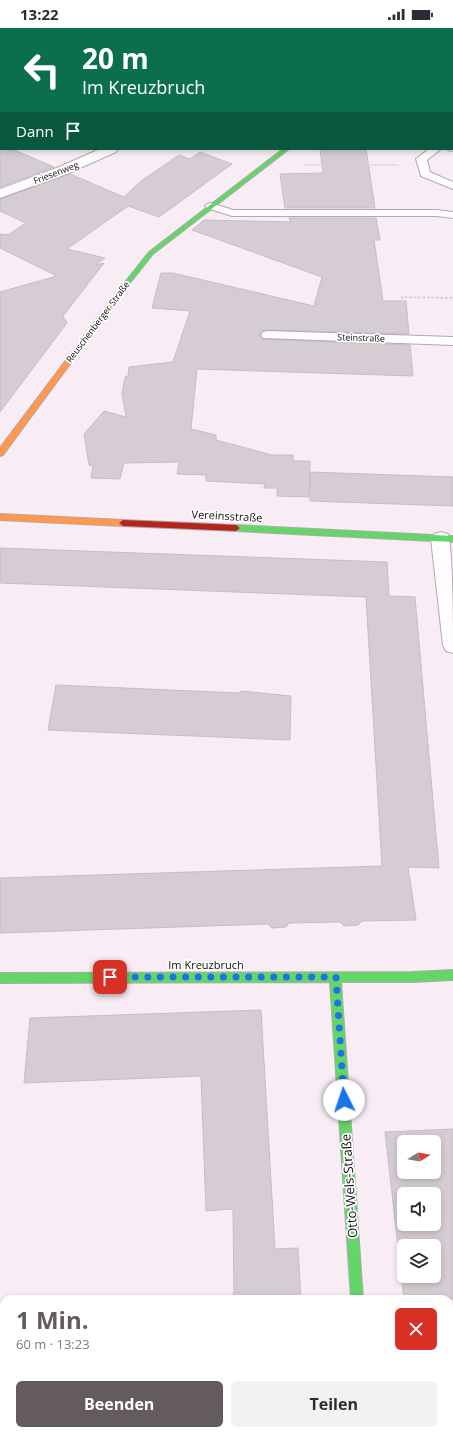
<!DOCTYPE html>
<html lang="de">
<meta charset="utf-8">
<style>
:root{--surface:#fff;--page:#f2f2f3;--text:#2b2b33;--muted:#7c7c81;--accent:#645b61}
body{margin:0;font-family:"Open Sans",sans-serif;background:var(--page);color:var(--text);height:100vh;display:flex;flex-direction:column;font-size:15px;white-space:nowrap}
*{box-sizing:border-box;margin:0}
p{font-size:13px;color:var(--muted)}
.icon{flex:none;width:22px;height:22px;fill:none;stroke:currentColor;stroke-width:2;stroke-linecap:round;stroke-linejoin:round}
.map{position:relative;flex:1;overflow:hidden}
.panel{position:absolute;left:0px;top:1267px;width:453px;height:140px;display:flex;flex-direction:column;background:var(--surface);border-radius:12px 12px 0 0;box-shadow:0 2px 6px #0003}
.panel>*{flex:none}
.hud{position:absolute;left:0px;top:0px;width:453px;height:122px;box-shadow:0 2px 6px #0003;background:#0b6e4f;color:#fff;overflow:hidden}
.needle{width:26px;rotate:79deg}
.fabs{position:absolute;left:397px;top:1107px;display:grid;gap:8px}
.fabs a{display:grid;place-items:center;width:44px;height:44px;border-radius:6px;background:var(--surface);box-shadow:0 2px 6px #0003;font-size:20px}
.pin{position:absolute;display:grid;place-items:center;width:34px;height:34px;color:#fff;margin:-17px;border-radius:8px;box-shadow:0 2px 6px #0006}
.me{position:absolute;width:44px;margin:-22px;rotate:356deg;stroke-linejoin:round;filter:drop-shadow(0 0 3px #0008)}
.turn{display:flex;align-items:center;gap:14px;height:84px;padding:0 16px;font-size:18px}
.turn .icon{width:52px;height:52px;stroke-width:2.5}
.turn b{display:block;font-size:28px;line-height:34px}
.then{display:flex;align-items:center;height:38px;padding:0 16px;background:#0003;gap:8px;font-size:15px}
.round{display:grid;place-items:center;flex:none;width:42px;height:42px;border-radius:6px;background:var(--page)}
.overview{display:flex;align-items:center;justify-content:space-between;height:68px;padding:0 16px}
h1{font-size:24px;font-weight:700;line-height:30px;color:var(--accent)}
.button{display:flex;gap:8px;margin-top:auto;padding:8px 16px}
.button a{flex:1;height:46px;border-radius:6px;background:var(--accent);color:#fff;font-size:16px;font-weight:700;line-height:46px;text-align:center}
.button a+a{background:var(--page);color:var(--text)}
.status{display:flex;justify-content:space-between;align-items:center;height:28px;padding:0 20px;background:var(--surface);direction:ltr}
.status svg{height:11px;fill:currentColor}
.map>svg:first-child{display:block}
.forest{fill:#e4bddc}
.building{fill:#d5cdd3;stroke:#c6bec4;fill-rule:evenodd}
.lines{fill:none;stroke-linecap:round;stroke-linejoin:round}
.lane-casing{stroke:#b1a9af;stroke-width:2}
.street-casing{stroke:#b1a9af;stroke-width:2}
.fast-casing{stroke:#b1a9af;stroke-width:2}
.slow-casing{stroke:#b1a9af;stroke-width:2}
.jam-casing{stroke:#b1a9af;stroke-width:2}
.path-far1{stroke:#d6d3d5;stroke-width:1.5;stroke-dasharray:2.5 1;stroke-linecap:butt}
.path{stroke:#d6d3d5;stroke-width:2;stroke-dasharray:3 1.5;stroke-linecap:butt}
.lane{fill:#fefcfe;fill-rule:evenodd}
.street{fill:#fefcfe;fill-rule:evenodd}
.fast{fill:#63d668;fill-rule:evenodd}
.slow{fill:#ff974d;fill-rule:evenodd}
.jam{fill:#b3261e;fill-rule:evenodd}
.route{stroke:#1a73e8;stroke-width:7;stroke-dasharray:0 12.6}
.labels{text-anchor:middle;stroke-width:3.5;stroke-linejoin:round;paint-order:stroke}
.far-street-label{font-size:9px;fill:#140d12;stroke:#fff}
.street-label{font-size:11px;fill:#140d12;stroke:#fff}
.near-street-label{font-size:13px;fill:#140d12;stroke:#fff}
</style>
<div class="status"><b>13:22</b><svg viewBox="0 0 49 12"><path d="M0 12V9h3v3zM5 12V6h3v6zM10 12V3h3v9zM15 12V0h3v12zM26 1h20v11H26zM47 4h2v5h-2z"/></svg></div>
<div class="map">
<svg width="453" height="1407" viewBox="0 0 453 1407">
<rect width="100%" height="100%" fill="#f8edf5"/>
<!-- forest -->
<polygon class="forest" points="215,0 424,0 213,1"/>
<!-- building -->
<g class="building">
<polygon points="0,116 1,121 12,121 54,139 0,159"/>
<polygon points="320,121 366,121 375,180 285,180 280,146 323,145"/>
<polygon points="200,124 232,136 159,189 128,178 67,221 105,230 95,237 104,235 63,288 67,295 0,384 0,264 57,248 0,220 0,206 8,207 26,195 0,183 0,171 70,146 124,169 141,153 179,127 190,131"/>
<polygon points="289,190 376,190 380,212 374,212 383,273 406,273 409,306 268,302 262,303 260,306 262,311 410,317 413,348 197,341 191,401 216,407 216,412 272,427 293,427 293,433 310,433 309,469 277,468 277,460 264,460 265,456 206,453 206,447 177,446 179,434 124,435 120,451 91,450 93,438 89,437 84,406 104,383 126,389 122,366 125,349 128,348 129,339 173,334 190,283 152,280 161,245 173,245 314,278 322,249 192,202 204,192 291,194"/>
<polygon points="310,444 453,449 453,478 310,473"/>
<polygon points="0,520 387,534 389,568 415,569 439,840 408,839 416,892 362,893 358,897 344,898 340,894 289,895 286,899 272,900 268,896 0,905 0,850 382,838 366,569 0,555"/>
<polygon points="56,657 240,665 241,663 291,668 290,712 48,702"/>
<polygon points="261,982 275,1221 298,1220 301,1271 234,1271 233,1181 206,1183 201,1048 24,1055 30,990"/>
<path d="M453 1101V1271H404L385 1104ZM404 1114H434V1144H404ZM404 1166H434V1196H404ZM404 1218H434V1248H404Z"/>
</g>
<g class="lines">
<!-- lane casing -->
<g class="lane-casing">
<g id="lane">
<rect x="452" y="84" width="1" height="6"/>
<polygon points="452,117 453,123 448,122 447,121 452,121"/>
<polygon points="429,121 441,121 427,132 430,144 453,154 453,161 421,148 416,131"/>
<polygon points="211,175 233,182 437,182 453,184 453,190 437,188 232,188 207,180 205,178 207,176"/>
<polygon points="268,303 453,309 453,317 263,310 261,307 263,304"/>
</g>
</g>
<!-- street casing -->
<g class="street-casing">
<g id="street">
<polygon points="198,0 210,0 197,1"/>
<rect x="274" y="0" width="12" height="1"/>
<polygon points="291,0 306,0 290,1"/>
<polygon points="438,0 450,0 437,1"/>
<rect x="452" y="18" width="1" height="6"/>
<polygon points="100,121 118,121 116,124 69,145 0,170 0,161 59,139"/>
<path d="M441 504 448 506C453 524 453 601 453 625L446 623 443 617 431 511 434 506Z"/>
<rect x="349" y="1403" width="32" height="4"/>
</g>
</g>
<!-- fast casing -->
<g class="fast-casing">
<g id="fast">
<polygon points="283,121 289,121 153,226 122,265 118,265 118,263 149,224"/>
<polygon points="236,497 453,508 453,514 236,503 232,500"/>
<polygon points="453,942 453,952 412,954 341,954 363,1271 351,1271 330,954 0,955 0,945 412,944"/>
</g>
</g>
<!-- slow casing -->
<g class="slow-casing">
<g id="slow">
<polygon points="118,263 123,264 3,427 0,428 0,420"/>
<polygon points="0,486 123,492 127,495 123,498 0,492"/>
</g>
</g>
<!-- jam casing -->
<g class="jam-casing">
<polygon id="jam" points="123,492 236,497 240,500 236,503 123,498 119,495"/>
</g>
<!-- path-far1 -->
<g class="path-far1">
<polyline points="304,137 399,137"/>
<polyline points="332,146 334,163"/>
</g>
<!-- path -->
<polyline class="path" points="404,289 402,269 453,270"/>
<!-- lane -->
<use href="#lane" class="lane"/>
<!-- street -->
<use href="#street" class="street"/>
<!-- fast -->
<use href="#fast" class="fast"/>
<!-- slow -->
<use href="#slow" class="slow"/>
<!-- jam -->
<use href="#jam" class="jam"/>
</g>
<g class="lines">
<!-- route -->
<polyline class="route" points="110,949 336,949 344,1072"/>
</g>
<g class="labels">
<!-- far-street labels -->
<g class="far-street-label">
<text transform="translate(56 145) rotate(-21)" y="3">Friesenweg</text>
<text transform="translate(98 294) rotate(-53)" y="3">Reuschenberger Straße</text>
<text transform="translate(361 310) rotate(2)" y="3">Steinstraße</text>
</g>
<!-- street labels -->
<g class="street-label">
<text transform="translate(227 488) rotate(3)" y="4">Vereinsstraße</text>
<text x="206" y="941">Im Kreuzbruch</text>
</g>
<!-- near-street labels -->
<g class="near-street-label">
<text transform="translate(349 1158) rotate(-94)" y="5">Otto-Wels-Straße</text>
</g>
</g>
</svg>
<div class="fabs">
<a><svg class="needle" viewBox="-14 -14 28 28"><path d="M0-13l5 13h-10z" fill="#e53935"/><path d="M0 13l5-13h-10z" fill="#7c7c81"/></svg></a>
<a><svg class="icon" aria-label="sound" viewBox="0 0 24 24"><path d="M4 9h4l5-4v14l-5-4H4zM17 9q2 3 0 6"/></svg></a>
<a><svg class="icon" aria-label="layers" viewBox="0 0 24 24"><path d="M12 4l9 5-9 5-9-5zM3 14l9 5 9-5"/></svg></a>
</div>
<div class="pin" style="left:110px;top:949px;background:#d93025"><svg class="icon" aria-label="arrive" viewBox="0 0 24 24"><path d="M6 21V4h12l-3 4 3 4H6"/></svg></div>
<svg class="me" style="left:344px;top:1072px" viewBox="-20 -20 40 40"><circle r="19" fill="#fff"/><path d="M0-13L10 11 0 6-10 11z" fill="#1a73e8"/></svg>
<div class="hud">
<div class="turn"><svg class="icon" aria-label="left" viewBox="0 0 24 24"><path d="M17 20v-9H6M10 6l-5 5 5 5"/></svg><div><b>20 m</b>Im Kreuzbruch</div></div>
<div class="then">Dann<svg class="icon" aria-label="arrive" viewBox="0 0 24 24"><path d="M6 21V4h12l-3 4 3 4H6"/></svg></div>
</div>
<section class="panel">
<div class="overview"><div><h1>1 Min.</h1><p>60 m · 13:23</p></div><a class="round" style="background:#d93025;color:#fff"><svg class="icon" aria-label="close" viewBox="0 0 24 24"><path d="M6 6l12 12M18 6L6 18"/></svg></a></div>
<div class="button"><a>Beenden</a><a>Teilen</a></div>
</section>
</div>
